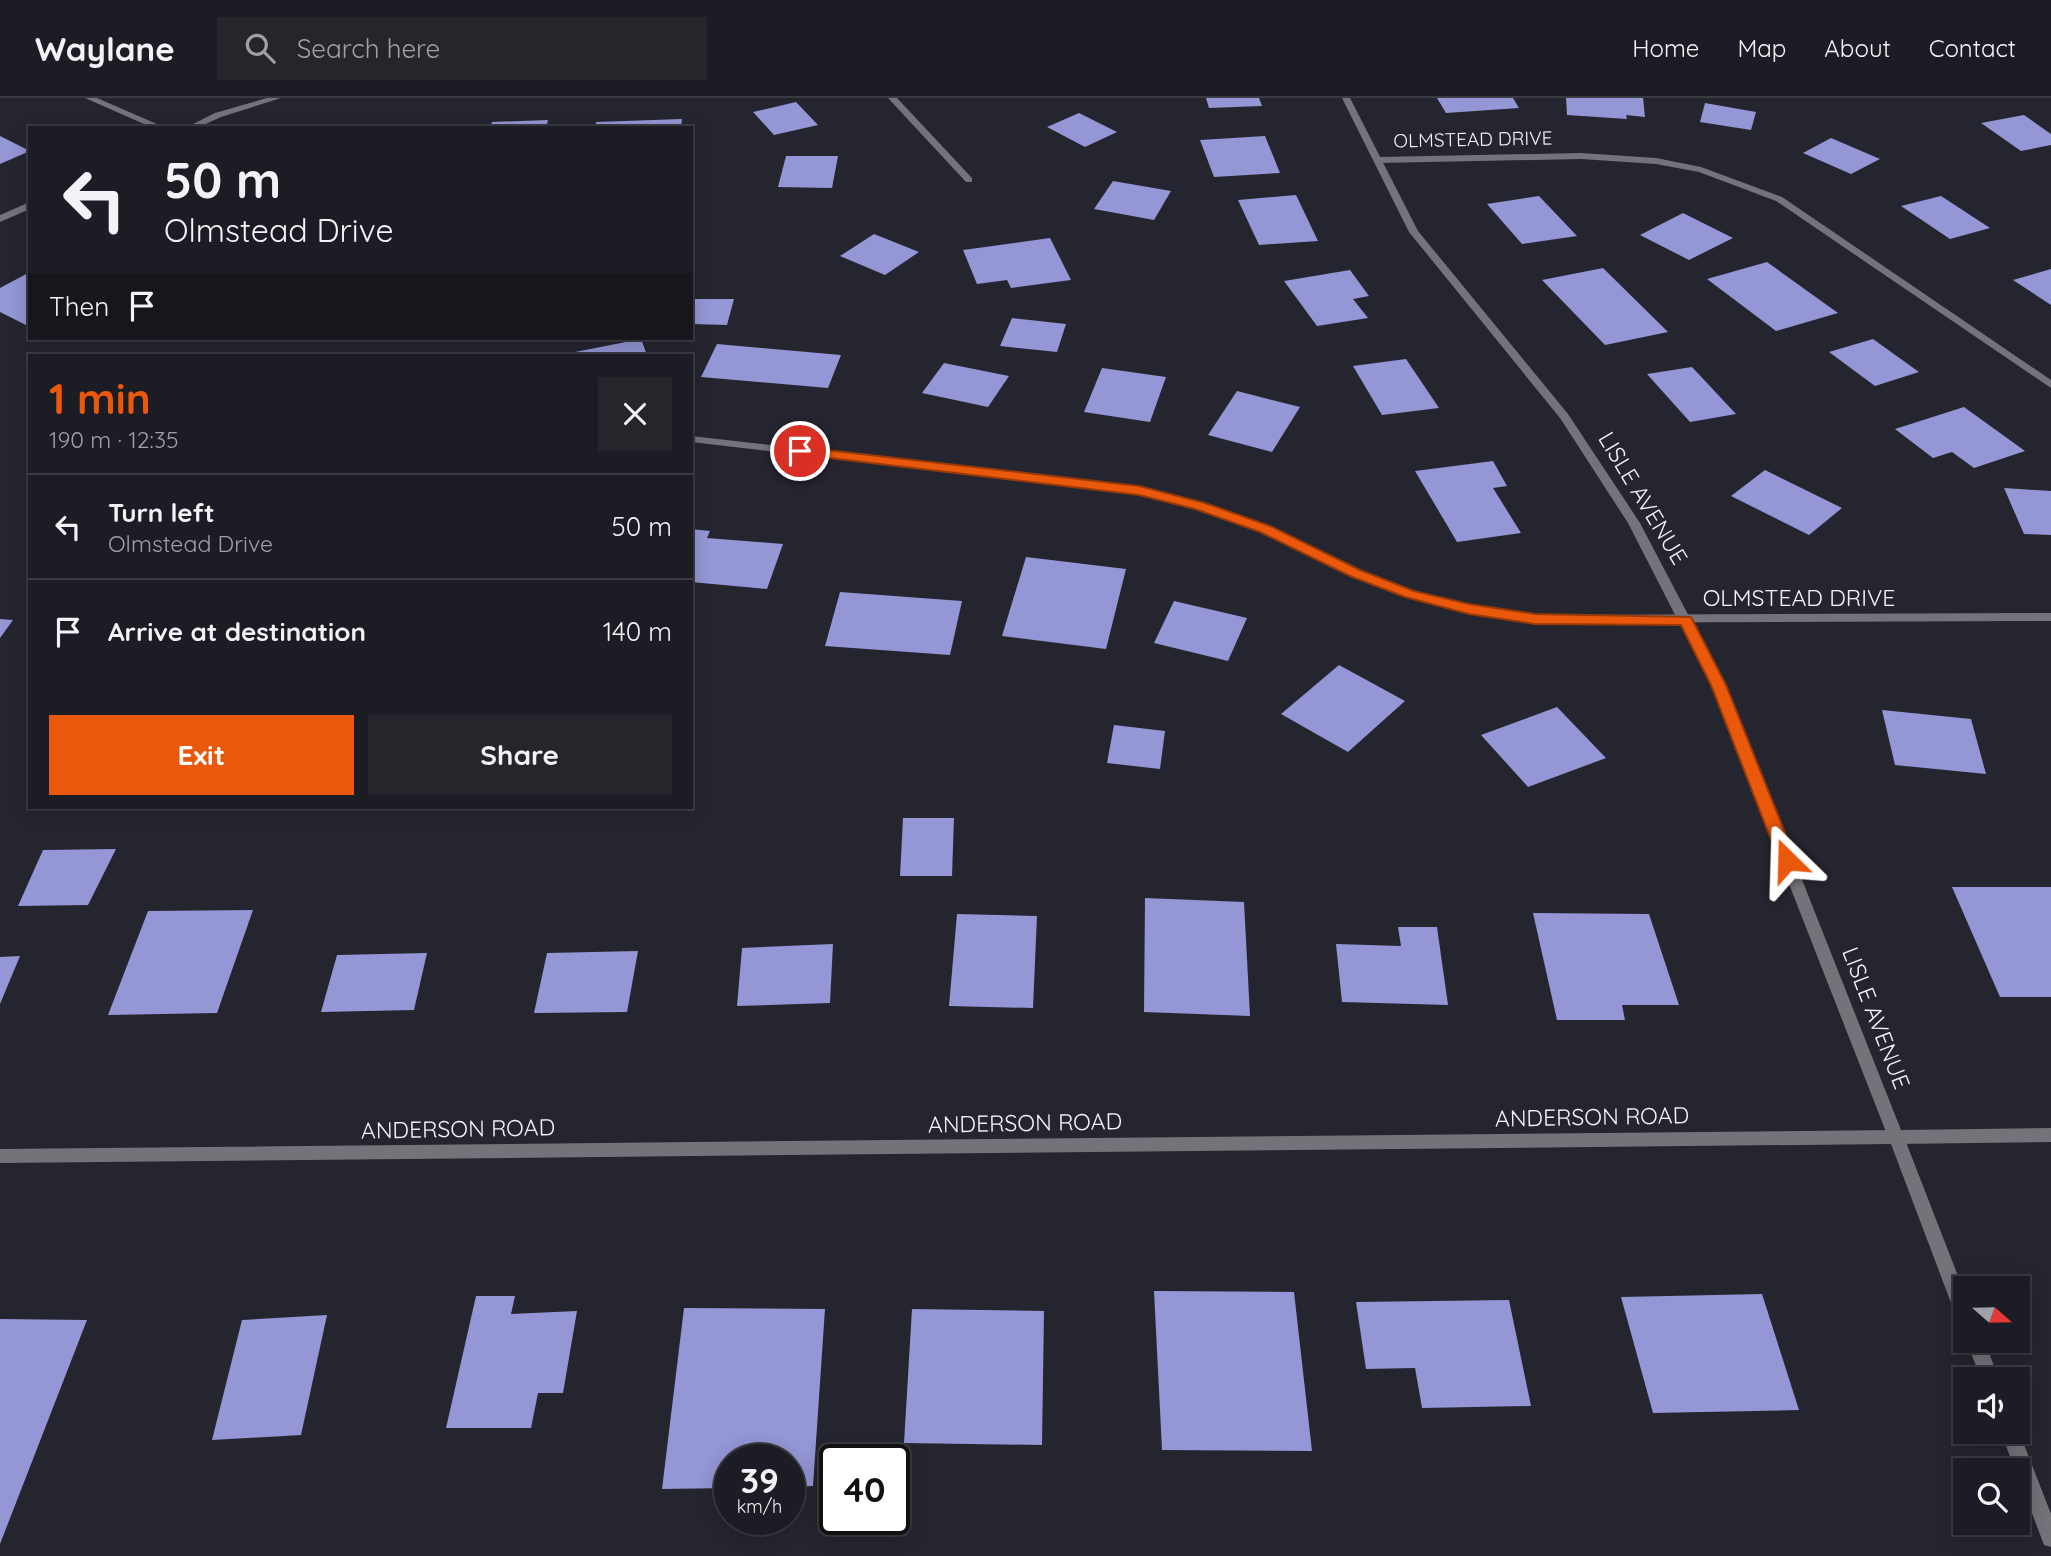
<!DOCTYPE html>
<meta charset="utf-8">
<style>
:root{--surface:#1c1c24;--page:#25252c;--text:#f1f3f6;--muted:#a0a1a6;--line:#3a3a41;--accent:#ea580c}
body{margin:0;font-family:Quicksand,sans-serif;background:var(--page);color:var(--text);height:100vh;display:flex;flex-direction:column;font-size:26px;white-space:nowrap}
*{box-sizing:border-box;margin:0}
p{font-size:23px;color:var(--muted)}
.icon{flex:none;width:38px;height:38px;fill:none;stroke:currentColor;stroke-width:2;stroke-linecap:round;stroke-linejoin:round}
.map{position:relative;flex:1;overflow:hidden}
.drawer{position:absolute;left:28px;top:256px;width:665px;height:455px;display:flex;flex-direction:column;background:var(--surface);border-radius:0px;box-shadow:0 4px 18px #0003,0 0 0 2px var(--line)}
.drawer>*{flex:none}
.banner{position:absolute;left:28px;top:28px;width:665px;height:214px;border-radius:0px;box-shadow:0 4px 18px #0003,0 0 0 2px var(--line);background:#1c1c24;color:var(--text);overflow:hidden}
.needle{width:46px;rotate:110deg}
.fabs{position:absolute;left:1953px;top:1178px;display:grid;gap:14px}
.fabs a{display:grid;place-items:center;width:77px;height:77px;border-radius:0px;background:var(--surface);box-shadow:0 4px 18px #0003,0 0 0 2px var(--line);font-size:35px}
.speed{position:absolute;left:714px;top:1346px;display:flex;gap:14px;font-size:35px;font-weight:700;text-align:center}
.speed>*{display:grid;place-content:center;width:91px;height:91px;border-radius:50%;background:var(--surface);box-shadow:0 4px 18px #0003,0 0 0 2px var(--line);line-height:1}
.speed small{font-size:18px;font-weight:400}
.speed .limit{border:4px solid #111;border-radius:10px;background:#fff;color:#111}
.pin{position:absolute;display:grid;place-items:center;width:60px;height:60px;color:#fff;margin:-30px;border:4px solid #fff;border-radius:50%;box-shadow:0 2px 7px #0007}
.me{position:absolute;width:77px;margin:-38px;rotate:338deg;stroke-linejoin:round;filter:drop-shadow(0 0 5px #0008)}
.turn{display:flex;align-items:center;gap:24px;height:147px;padding:0 21px;font-size:32px}
.turn .icon{width:91px;height:91px;stroke-width:2.5}
.turn b{display:block;font-size:49px;line-height:60px}
.then{display:flex;align-items:center;height:66px;padding:0 21px;background:#0003;gap:14px;font-size:26px}
.round{display:grid;place-items:center;flex:none;width:74px;height:74px;border-radius:0px;background:var(--page)}
.headline{display:flex;align-items:center;justify-content:space-between;height:119px;padding:0 21px}
h1{font-size:42px;font-weight:800;line-height:52px;color:var(--accent)}
.button{display:flex;gap:14px;margin-top:auto;padding:14px 21px}
.button a{flex:1;height:80px;border-radius:0px;background:var(--accent);color:#fff;font-size:28px;font-weight:800;line-height:80px;text-align:center}
.button a+a{background:var(--page);color:var(--text)}
ul{padding:0;list-style:none}
li{display:flex;align-items:center;gap:21px;height:105px;padding:0 21px;border-top:2px solid var(--line)}
li div{flex:1}
li b{display:block;font-size:26px}
li em{font-style:normal}
header{display:flex;align-items:center;gap:42px;box-sizing:border-box;height:98px;padding:0 35px;background:var(--surface);border-bottom:2px solid var(--line)}
header strong{font-size:33px}
nav{display:flex;gap:38px;margin-inline-start:auto;font-size:24px}
.search{width:490px;height:63px;background:var(--page);display:flex;align-items:center;gap:18px;box-sizing:border-box;padding:0 24px;border-radius:0px;color:var(--muted);font-size:26px}
.map>svg:first-child{display:block}
.building{fill:#9496d5}
.lines{fill:none;stroke-linecap:round;stroke-linejoin:round}
.minor{fill:#737379;fill-rule:evenodd}
.tertiary{fill:#737379;fill-rule:evenodd}
.route{fill:#ea580c;stroke:#983908;stroke-width:2}
.labels{text-anchor:middle;stroke-width:7;stroke-linejoin:round;paint-order:stroke}
.far-street-label{font-size:19px;fill:#f2f2f9;stroke:#252530}
.street-label{font-size:23px;fill:#f2f2f9;stroke:#252530}
</style>
<header>
<strong>Waylane</strong>
<div class="search"><svg class="icon" aria-label="search" viewBox="0 0 24 24"><circle cx="10" cy="10" r="6"/><path d="M15 15l6 6"/></svg>Search here</div>
<nav><a>Home</a><a>Map</a><a>About</a><a>Contact</a></nav>
</header>
<div class="map">
<svg width="2051" height="1458" viewBox="0 0 2051 1458">
<rect width="100%" height="100%" fill="#252530"/>
<!-- building -->
<g class="building">
<polygon points="1206,0 1259,0 1262,8 1209,10"/>
<polygon points="1437,0 1513,0 1519,10 1446,15"/>
<polygon points="1566,0 1643,0 1645,19 1626,17 1627,21 1567,17"/>
<polygon points="796,4 818,27 774,37 753,14"/>
<polygon points="1705,5 1756,14 1751,32 1700,24"/>
<polygon points="1079,15 1117,34 1085,49 1047,29"/>
<polygon points="2024,17 2051,36 2051,47 2021,53 1981,25"/>
<polygon points="682,21 681,30 595,30 596,24"/>
<polygon points="548,22 546,30 490,30 492,24"/>
<polygon points="0,38 30,53 0,66"/>
<polygon points="1265,38 1280,75 1214,79 1200,42"/>
<polygon points="1831,40 1880,61 1851,76 1803,55"/>
<polygon points="786,58 838,58 832,90 778,89"/>
<polygon points="1113,83 1171,93 1154,122 1094,111"/>
<polygon points="1296,97 1318,143 1259,147 1238,102"/>
<polygon points="1539,98 1577,138 1522,146 1487,106"/>
<polygon points="1941,98 1990,130 1950,141 1901,108"/>
<polygon points="1683,115 1733,140 1689,162 1640,137"/>
<polygon points="874,136 919,154 885,177 840,158"/>
<polygon points="1050,140 1071,182 1011,190 1007,182 977,186 963,152"/>
<polygon points="1767,164 1838,215 1776,233 1707,181"/>
<polygon points="1603,170 1668,234 1605,247 1542,182"/>
<polygon points="2051,171 2051,207 2013,182"/>
<polygon points="1350,172 1369,198 1353,201 1368,220 1317,228 1284,183"/>
<polygon points="30,174 30,229 0,214 0,190"/>
<polygon points="691,201 734,201 727,227 691,226"/>
<polygon points="1012,220 1066,226 1057,254 1000,248"/>
<polygon points="641,241 647,257 565,257 565,256"/>
<polygon points="1873,241 1919,274 1875,288 1829,254"/>
<polygon points="717,246 841,257 828,290 701,279"/>
<polygon points="1406,261 1439,310 1382,317 1353,268"/>
<polygon points="944,265 1009,278 988,309 922,295"/>
<polygon points="1692,269 1736,316 1690,324 1647,276"/>
<polygon points="1102,270 1166,279 1150,324 1084,314"/>
<polygon points="1237,293 1300,309 1272,354 1208,337"/>
<polygon points="1964,309 2025,353 1974,370 1952,354 1933,360 1895,331"/>
<polygon points="1493,363 1507,388 1493,390 1521,435 1457,444 1415,373"/>
<polygon points="1765,372 1842,410 1809,437 1731,398"/>
<polygon points="2004,390 2051,393 2051,437 2024,436"/>
<polygon points="691,431 710,433 707,440 783,446 767,491 691,484"/>
<polygon points="1026,459 1126,471 1106,551 1002,538"/>
<polygon points="840,494 962,503 950,557 825,548"/>
<polygon points="1174,503 1247,520 1228,563 1154,545"/>
<polygon points="0,521 13,522 0,540"/>
<polygon points="1339,567 1405,603 1348,654 1281,616"/>
<polygon points="1557,609 1606,660 1528,689 1481,637"/>
<polygon points="1882,612 1971,621 1986,676 1895,667"/>
<polygon points="1114,627 1165,633 1160,671 1107,665"/>
<polygon points="903,720 954,720 952,778 900,778"/>
<polygon points="116,751 88,807 18,808 43,752"/>
<polygon points="1952,789 2051,789 2051,899 2000,899"/>
<polygon points="1145,800 1244,804 1250,918 1144,914"/>
<polygon points="253,812 217,915 108,917 148,813"/>
<polygon points="1533,815 1649,816 1679,907 1622,907 1625,922 1557,922"/>
<polygon points="957,816 1037,818 1033,910 949,908"/>
<polygon points="1398,829 1437,829 1448,907 1342,904 1336,846 1401,848"/>
<polygon points="833,846 830,905 737,908 742,850"/>
<polygon points="638,853 627,914 534,915 547,855"/>
<polygon points="427,855 414,912 321,914 337,857"/>
<polygon points="20,858 0,906 0,859"/>
<polygon points="1154,1193 1294,1194 1312,1353 1162,1352"/>
<polygon points="1762,1196 1799,1312 1653,1315 1621,1199"/>
<polygon points="476,1198 515,1198 511,1216 577,1213 563,1295 538,1295 531,1330 446,1330"/>
<polygon points="1509,1202 1531,1308 1422,1310 1415,1270 1366,1271 1356,1204"/>
<polygon points="684,1210 825,1211 813,1388 789,1389 789,1362 730,1362 730,1390 662,1391"/>
<polygon points="912,1211 1044,1213 1042,1347 904,1345"/>
<polygon points="327,1217 301,1337 212,1342 242,1222"/>
<polygon points="0,1221 87,1222 0,1446"/>
</g>
<g class="lines">
<!-- minor -->
<g class="minor">
<polygon points="85,0 97,0 166,30 153,30"/>
<polygon points="267,0 281,0 221,19 197,30 185,30 215,15"/>
<polygon points="888,0 897,0 972,80 972,84 966,84"/>
<polygon points="1581,55 1656,60 1701,69 1782,99 2051,282 2051,290 1776,103 1699,74 1656,66 1581,61 1379,65 1374,62 1379,59"/>
<polygon points="30,104 30,111 0,124 0,117"/>
<path d="M691 338 1138 388 1240 417 1359 471 1413 492 1456 504 1535 517 2051 515V523L1535 525C1485 518 1436 509 1388 492 1339 474 1295 447 1246 428 1211 413 1175 405 1138 396L691 344Z"/>
<polygon points="1896,1032 1902,1034 1904,1039 1965,1196 1965,1226 1959,1224 1956,1218 1891,1046 0,1065 0,1051"/>
<polygon points="1966,1242 1984,1242 1999,1281 1981,1281"/>
<polygon points="2018,1331 2051,1416 2051,1449 2044,1447 2018,1378 2018,1372 2015,1372 2001,1334 2018,1334"/>
</g>
<!-- tertiary -->
<polygon class="tertiary" points="1342,0 1350,0 1418,133 1568,316 1640,425 1725,587 1901,1032 2051,1030 2051,1044 1896,1046 1890,1044 1711,587 1628,425 1560,320 1409,134"/>
</g>
<!-- route -->
<polygon class="route" points="800,349 1139,388 1205,405 1270,428 1360,472 1414,493 1469,506 1535,516 1691,519 1726,587 1796,762 1787,768 1779,762 1711,587 1681,527 1535,526 1469,516 1405,499 1350,478 1260,434 1195,411 1139,397 796,356 796,350"/>
<g class="labels">
<!-- far-street labels -->
<g class="far-street-label">
<text transform="translate(1473 41) rotate(-1)" y="7">OLMSTEAD DRIVE</text>
</g>
<!-- street labels -->
<g class="street-label">
<text transform="translate(1643 400) rotate(59)" y="8">LISLE AVENUE</text>
<text x="1799" y="508">OLMSTEAD DRIVE</text>
<text transform="translate(1876 920) rotate(69)" y="8">LISLE AVENUE</text>
<text transform="translate(1592 1019) rotate(-1)" y="8">ANDERSON ROAD</text>
<text transform="translate(1025 1025) rotate(-1)" y="8">ANDERSON ROAD</text>
<text transform="translate(458 1031) rotate(-1)" y="8">ANDERSON ROAD</text>
</g>
</g>
</svg>
<div class="fabs">
<a><svg class="needle" viewBox="-14 -14 28 28"><path d="M0-13l5 13h-10z" fill="#e53935"/><path d="M0 13l5-13h-10z" fill="#a0a1a6"/></svg></a>
<a><svg class="icon" aria-label="sound" viewBox="0 0 24 24"><path d="M4 9h4l5-4v14l-5-4H4zM17 9q2 3 0 6"/></svg></a>
<a><svg class="icon" aria-label="search" viewBox="0 0 24 24"><circle cx="10" cy="10" r="6"/><path d="M15 15l6 6"/></svg></a>
</div>
<div class="speed"><div>39<small>km/h</small></div><div class="limit">40</div></div>
<div class="pin" style="left:800px;top:353px;background:#d93025"><svg class="icon" aria-label="arrive" viewBox="0 0 24 24"><path d="M6 21V4h12l-3 4 3 4H6"/></svg></div>
<svg class="me" style="left:1787px;top:762px" viewBox="-20 -20 40 40"><path d="M0-17L14 15 0 8-14 15z" fill="#ea580c" stroke="#fff" stroke-width="4"/></svg>
<div class="banner">
<div class="turn"><svg class="icon" aria-label="left" viewBox="0 0 24 24"><path d="M17 20v-9H6M10 6l-5 5 5 5"/></svg><div><b>50 m</b>Olmstead Drive</div></div>
<div class="then">Then<svg class="icon" aria-label="arrive" viewBox="0 0 24 24"><path d="M6 21V4h12l-3 4 3 4H6"/></svg></div>
</div>
<section class="drawer">
<div class="headline"><div><h1>1 min</h1><p>190 m · 12:35</p></div><a class="round"><svg class="icon" aria-label="close" viewBox="0 0 24 24"><path d="M6 6l12 12M18 6L6 18"/></svg></a></div>
<ul>
<li><svg class="icon" aria-label="left" viewBox="0 0 24 24"><path d="M17 20v-9H6M10 6l-5 5 5 5"/></svg><div><b>Turn left</b><p>Olmstead Drive</p></div><em>50 m</em></li>
<li><svg class="icon" aria-label="arrive" viewBox="0 0 24 24"><path d="M6 21V4h12l-3 4 3 4H6"/></svg><div><b>Arrive at destination</b></div><em>140 m</em></li>
</ul>
<div class="button"><a>Exit</a><a>Share</a></div>
</section>
</div>
